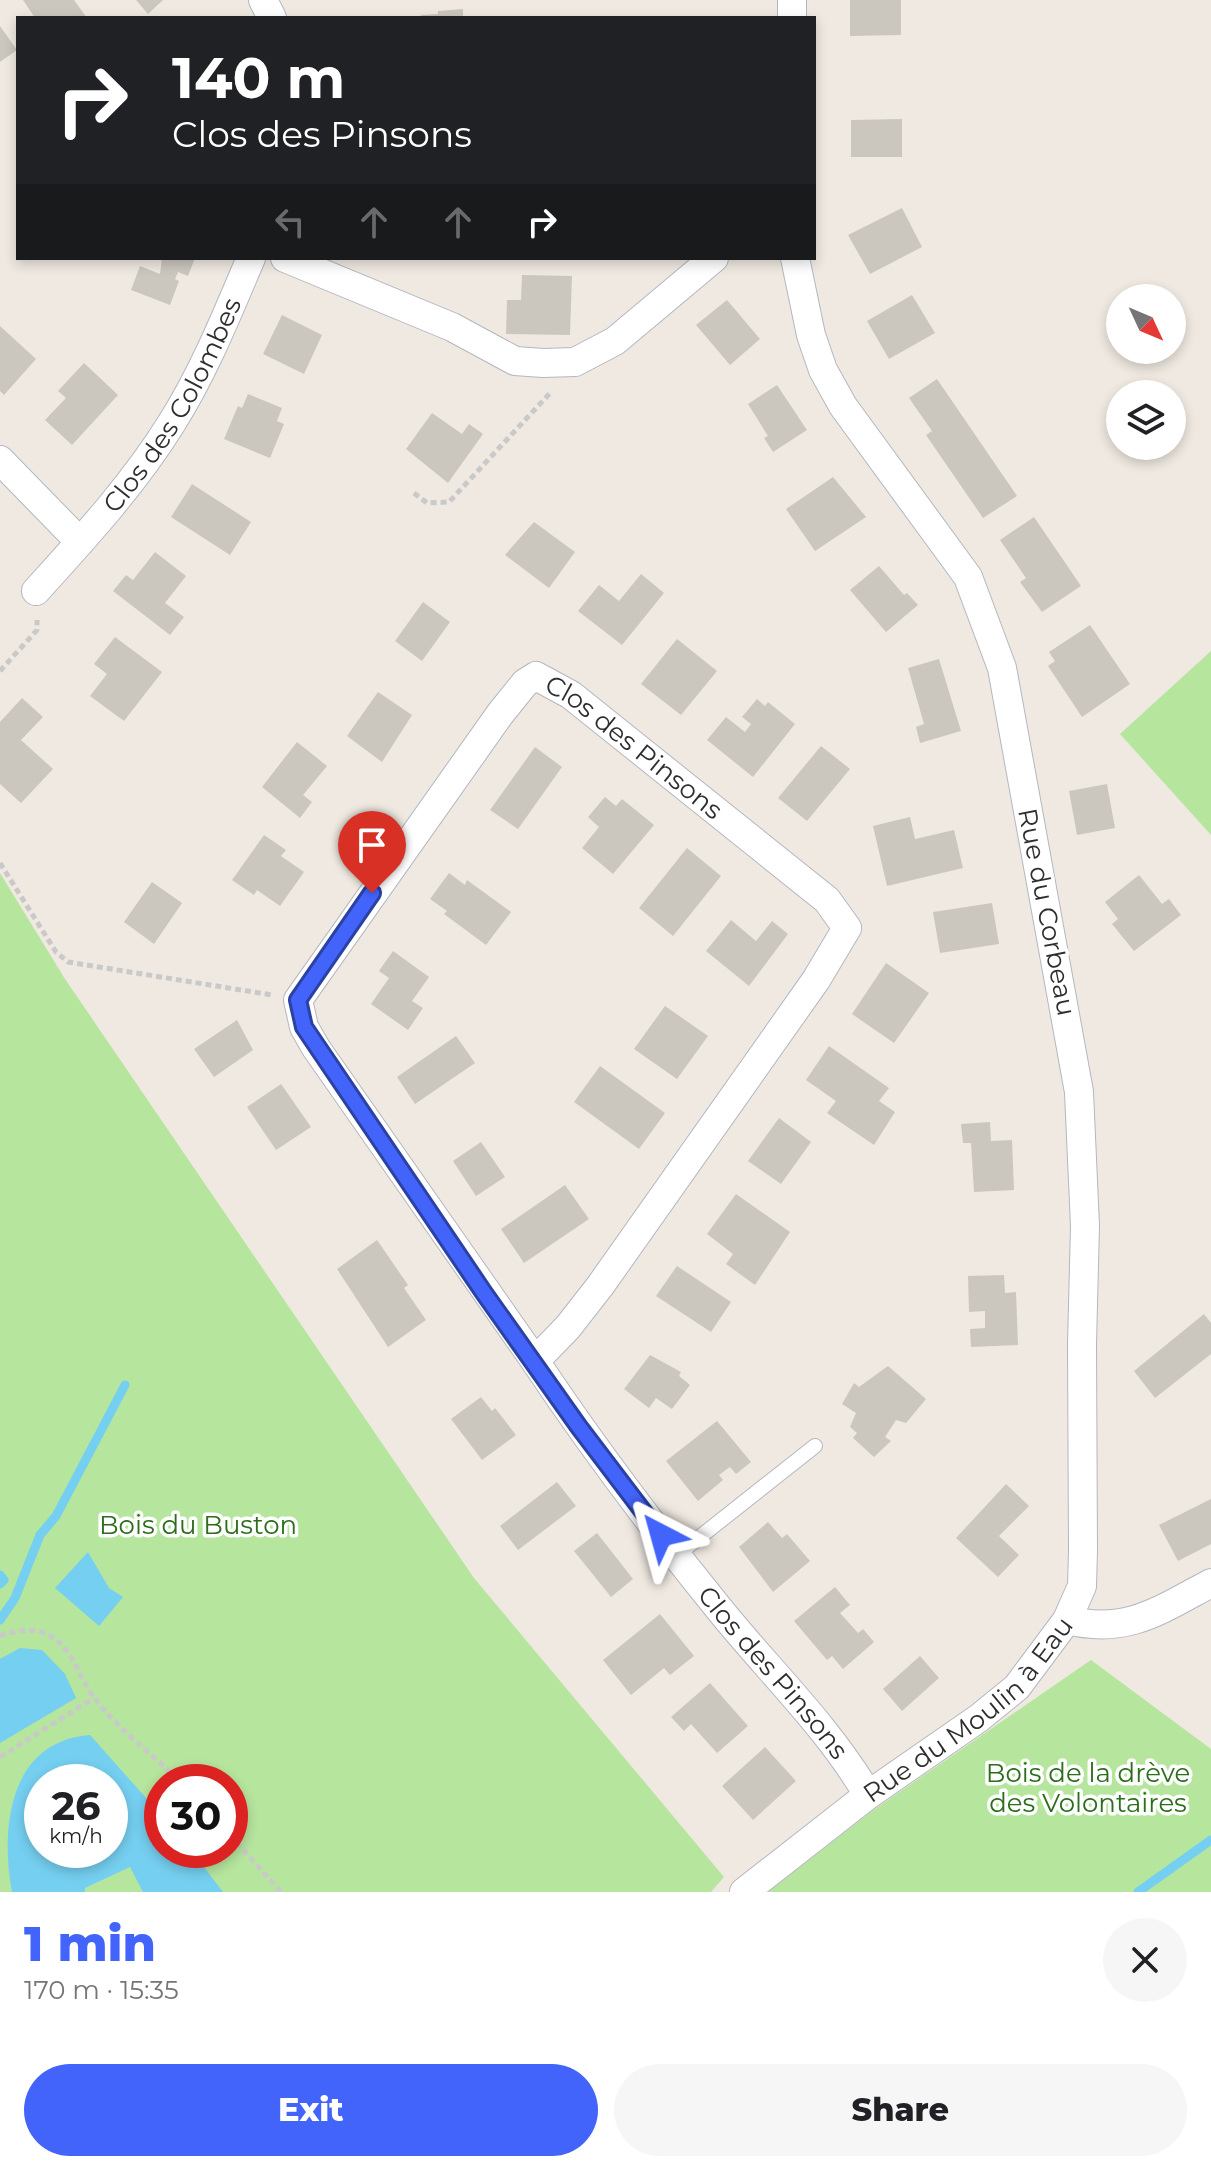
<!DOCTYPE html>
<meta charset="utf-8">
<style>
:root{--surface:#fff;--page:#f6f6f6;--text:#202124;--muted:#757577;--accent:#4264fb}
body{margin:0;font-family:Montserrat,sans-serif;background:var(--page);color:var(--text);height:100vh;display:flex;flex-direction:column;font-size:30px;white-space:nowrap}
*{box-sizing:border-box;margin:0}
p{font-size:26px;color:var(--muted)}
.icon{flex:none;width:44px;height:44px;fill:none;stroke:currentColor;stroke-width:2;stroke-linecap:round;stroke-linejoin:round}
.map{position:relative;height:1892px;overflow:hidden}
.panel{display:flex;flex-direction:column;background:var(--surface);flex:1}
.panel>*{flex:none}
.banner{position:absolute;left:16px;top:16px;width:800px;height:244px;border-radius:0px;box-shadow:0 4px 12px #0003;background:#202124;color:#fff;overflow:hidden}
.needle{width:52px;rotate:134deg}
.tools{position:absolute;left:1106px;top:284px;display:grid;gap:16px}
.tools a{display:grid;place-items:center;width:80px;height:80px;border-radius:50%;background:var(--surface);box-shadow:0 4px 12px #0003;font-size:40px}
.speed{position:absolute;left:24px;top:1764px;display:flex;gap:16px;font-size:40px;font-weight:700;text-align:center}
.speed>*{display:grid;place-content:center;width:104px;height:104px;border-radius:50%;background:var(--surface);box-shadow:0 4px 12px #0003;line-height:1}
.speed small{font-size:20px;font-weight:400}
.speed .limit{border:12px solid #d22;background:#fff;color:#111}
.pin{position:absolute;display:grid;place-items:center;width:68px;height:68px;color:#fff;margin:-82px -34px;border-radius:50% 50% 50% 0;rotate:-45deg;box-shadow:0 0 8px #0007}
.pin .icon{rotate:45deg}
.me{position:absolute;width:88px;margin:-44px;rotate:321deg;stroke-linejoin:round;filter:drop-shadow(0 0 6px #0008)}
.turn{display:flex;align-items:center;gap:28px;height:168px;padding:0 24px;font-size:36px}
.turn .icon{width:104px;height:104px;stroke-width:2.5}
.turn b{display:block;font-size:56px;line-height:68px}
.lanes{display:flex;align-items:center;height:76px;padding:0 24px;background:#0003;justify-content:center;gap:40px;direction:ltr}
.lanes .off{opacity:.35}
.round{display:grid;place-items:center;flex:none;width:84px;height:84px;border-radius:42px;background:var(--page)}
.overview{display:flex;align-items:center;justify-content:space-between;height:136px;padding:0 24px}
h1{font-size:48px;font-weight:800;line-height:60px;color:var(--accent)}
.action{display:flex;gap:16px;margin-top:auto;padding:16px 24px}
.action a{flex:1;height:92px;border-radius:48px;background:var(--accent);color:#fff;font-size:32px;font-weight:800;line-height:92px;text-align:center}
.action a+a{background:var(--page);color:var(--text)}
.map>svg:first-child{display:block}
.green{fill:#b6e59e;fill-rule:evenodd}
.water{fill:#75cff0;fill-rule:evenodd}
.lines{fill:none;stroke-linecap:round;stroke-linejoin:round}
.stream{stroke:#75cff0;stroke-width:9}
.building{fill:#cbc7bf}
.service-casing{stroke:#b4b7c1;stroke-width:16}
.minor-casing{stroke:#b4b7c1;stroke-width:30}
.path{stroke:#c9c9c9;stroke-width:5;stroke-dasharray:6 4;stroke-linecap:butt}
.service{stroke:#fff;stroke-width:14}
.minor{stroke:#fff;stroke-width:28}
.route-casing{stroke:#2b41a3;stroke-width:20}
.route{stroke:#4264fb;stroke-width:14}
.labels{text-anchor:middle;stroke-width:7;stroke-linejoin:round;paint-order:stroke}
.street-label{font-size:26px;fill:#2e2e2e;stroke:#fff}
.park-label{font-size:26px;fill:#2c6e1b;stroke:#fff}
</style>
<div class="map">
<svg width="1211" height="1892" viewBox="0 0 1211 1892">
<rect width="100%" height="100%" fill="#efe9e1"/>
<!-- green -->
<g class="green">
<polygon points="1211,651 1211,835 1120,734"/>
<path d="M0 873 65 979 474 1578 724 1877 711 1892H0ZM42 1782H110V1850H42ZM162 1782H230V1850H162Z"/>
<polygon points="1091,1660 1211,1749 1211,1892 768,1892 872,1811"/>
</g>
<!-- water -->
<g class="water">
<polygon points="88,1552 109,1588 123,1597 99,1626 55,1588"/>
<polygon points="20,1648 42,1650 65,1674 76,1698 0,1743 0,1659"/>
<path d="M90 1735 162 1816V1850H191L223 1892H143L130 1867 85 1888V1892H12C0 1828 9 1741 90 1735ZM42 1782H110V1850H42Z"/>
</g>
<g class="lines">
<!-- stream -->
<g class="stream">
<polyline points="0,1575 4,1580 0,1584"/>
<polyline points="0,1620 15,1598 40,1535 56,1516 125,1385"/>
<polyline points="1138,1892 1211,1840"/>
</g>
</g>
<!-- building -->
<g class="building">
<polygon points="23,0 74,0 87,18 35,18"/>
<polygon points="136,0 163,0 148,14"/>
<polygon points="850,0 901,0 901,35 850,36"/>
<polygon points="463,9 463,18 421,18 421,15 438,14 438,11"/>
<polygon points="0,26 17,50 0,62"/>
<polygon points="902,119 902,157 851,157 851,120"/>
<polygon points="902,208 922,247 870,274 848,235"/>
<polygon points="162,258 195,258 188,276 178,272 175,279 179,281 170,305 131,290 140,266 160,274"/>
<polygon points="522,275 572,276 570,335 506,334 507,300 521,300"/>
<polygon points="912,295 935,333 889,359 867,321"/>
<polygon points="727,300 760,339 730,365 696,325"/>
<polygon points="282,315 322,335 304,374 263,354"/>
<polygon points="0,326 36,359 4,395 0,391"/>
<polygon points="84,363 118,395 72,445 45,420 66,398 58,391"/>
<polygon points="937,379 1017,496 983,518 926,435 932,431 909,398"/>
<polygon points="777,385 807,430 773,452 764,438 768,436 748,404"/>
<polygon points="248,394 282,408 277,421 284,424 270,458 224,439 238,406 242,408"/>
<polygon points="432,413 462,434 469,424 483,434 448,483 406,449"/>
<polygon points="833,477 866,517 815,551 786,509"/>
<polygon points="192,484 251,522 230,555 171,517"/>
<polygon points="1034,517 1081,586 1042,612 1020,582 1026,578 1000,540"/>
<polygon points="534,522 575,552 549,588 505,555"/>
<polygon points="155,552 186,576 165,603 184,617 170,635 113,591 126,575 133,580"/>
<polygon points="879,566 904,595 907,593 918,605 886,632 850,590"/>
<polygon points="641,574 664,593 622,645 578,611 599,585 619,601"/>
<polygon points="423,602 450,622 422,661 395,641"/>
<polygon points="1090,625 1130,684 1082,717 1048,666 1055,661 1049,652"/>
<polygon points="115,637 162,672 124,721 90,696 107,674 94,664"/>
<polygon points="677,639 717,671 681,715 641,684"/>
<polygon points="939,659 961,731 920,743 916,727 924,724 908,668"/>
<polygon points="378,692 412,715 382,762 347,736"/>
<polygon points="22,698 43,717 21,740 53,769 21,803 0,784 0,722"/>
<polygon points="757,699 765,706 768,702 795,724 753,777 707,740 726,717 745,732 751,724 742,717"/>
<polygon points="297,742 327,766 303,795 312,802 300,818 262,787"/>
<polygon points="821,746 850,769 807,821 778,798"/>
<polygon points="535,747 562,767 518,829 490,810"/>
<polygon points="1107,784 1115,828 1077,835 1069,791"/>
<polygon points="605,797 616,806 622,799 654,825 613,874 582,848 599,827 588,817"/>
<polygon points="910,817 915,839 954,830 963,868 887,886 873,826"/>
<polygon points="264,835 286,850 281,856 304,872 280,906 257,890 254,895 232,880"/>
<polygon points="687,848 721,876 673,936 639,908"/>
<polygon points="449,873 465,885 467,880 511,912 486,945 444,914 447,911 430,899"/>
<polygon points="1139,875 1162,904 1169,899 1181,915 1134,951 1112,924 1118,919 1105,902"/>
<polygon points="152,882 182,903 154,944 124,922"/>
<polygon points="992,903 999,944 940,953 933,912"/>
<polygon points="731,920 756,941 772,921 788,934 749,986 706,951"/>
<polygon points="393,951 429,977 412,1001 423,1008 408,1030 371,1004 389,978 379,971"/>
<polygon points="886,963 929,993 894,1043 852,1014"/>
<polygon points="665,1006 708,1036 677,1079 634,1049"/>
<polygon points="237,1020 253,1050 214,1077 194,1049"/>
<polygon points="456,1036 475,1063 415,1104 397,1077"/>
<polygon points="829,1046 889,1088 879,1101 895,1112 874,1145 827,1113 836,1101 806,1080"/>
<polygon points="600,1066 665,1113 639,1149 574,1102"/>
<polygon points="281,1084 311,1127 276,1150 247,1107"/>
<polygon points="779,1118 811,1142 781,1184 748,1161"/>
<polygon points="990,1122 991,1141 1012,1140 1014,1190 974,1192 971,1143 963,1143 961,1124"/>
<polygon points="481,1142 505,1177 476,1196 453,1161"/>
<polygon points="565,1185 589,1219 524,1263 501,1229"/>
<polygon points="736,1194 790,1232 755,1285 726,1264 733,1254 707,1234"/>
<polygon points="377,1240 408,1285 404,1288 426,1320 388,1347 337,1269"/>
<polygon points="677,1266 731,1302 711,1332 656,1296"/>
<polygon points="1004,1275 1005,1293 1016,1292 1018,1345 971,1347 970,1329 985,1328 985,1311 969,1312 968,1276"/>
<polygon points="1204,1314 1211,1323 1211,1354 1155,1398 1134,1371"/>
<polygon points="650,1355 681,1372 679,1376 690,1385 672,1409 656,1398 649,1408 624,1389"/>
<polygon points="888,1366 926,1399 906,1423 896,1420 885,1437 891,1441 874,1457 853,1438 857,1433 850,1427 856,1413 842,1404 854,1383 859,1387"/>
<polygon points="481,1397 492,1411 495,1408 516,1435 482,1460 451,1419"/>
<polygon points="717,1421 751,1462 736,1474 730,1467 719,1475 723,1480 698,1501 666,1461"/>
<polygon points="557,1482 576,1506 518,1550 500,1526"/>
<polygon points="1006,1484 1029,1506 999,1536 1019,1555 998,1577 956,1538"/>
<polygon points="1211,1499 1211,1544 1178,1561 1159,1525"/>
<polygon points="768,1522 782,1538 787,1534 810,1561 773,1592 739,1547"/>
<polygon points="597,1533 633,1579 611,1597 574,1551"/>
<polygon points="835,1587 850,1605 840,1613 858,1633 863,1629 874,1642 843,1669 832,1656 827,1660 794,1621"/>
<polygon points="660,1614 694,1656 670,1675 664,1668 631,1695 603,1660"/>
<polygon points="920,1656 939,1678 902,1711 883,1689"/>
<polygon points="710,1683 748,1726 717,1753 691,1724 684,1731 671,1717"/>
<polygon points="765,1747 796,1781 753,1820 722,1786"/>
</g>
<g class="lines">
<!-- service casing -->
<g class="service-casing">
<polyline id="service" points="677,1555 815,1446"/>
</g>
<!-- minor casing -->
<g class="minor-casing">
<g id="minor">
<polyline points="263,0 272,18"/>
<polyline points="792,0 792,18"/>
<polyline points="285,258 452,327 515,361 543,363 575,362 615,341 714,258"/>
<polyline points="0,460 80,542"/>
<path id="s1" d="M36 591C84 538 133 485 171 424 204 372 227 314 251 258"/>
<path id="s2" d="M535 1361 316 1048 304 1027 298 1000 500 714 525 683 536 676 571 695 827 900 847 928 816 980 600 1286 568 1327 535 1361C591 1445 652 1526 716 1605 766 1668 827 1725 868 1795"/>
<path d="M1067 1620C1127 1635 1160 1610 1211 1583"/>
<path id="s3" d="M744 1892 868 1795 979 1718 1017 1687 1067 1620 1082 1586 1083 1550 1082 1344 1085 1226 1079 1092 1002 668 968 577 843 406 823 370 811 335 795 258"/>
</g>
</g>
<!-- path -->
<g class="path">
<polyline points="414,493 427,503 449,502 552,391"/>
<polyline points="0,671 37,630 37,620"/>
<polyline points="0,863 56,952 68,962 272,995"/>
<path d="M0 1636C14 1631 35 1627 49 1635 74 1649 79 1679 96 1700 119 1730 153 1755 181 1782"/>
<polyline points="0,1757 94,1698"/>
<polyline points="230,1835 281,1892"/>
</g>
<!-- service -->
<use href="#service" class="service"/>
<!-- minor -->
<use href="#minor" class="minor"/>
</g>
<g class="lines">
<!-- route casing -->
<g class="route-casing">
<polyline id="route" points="372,893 298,1000 304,1027 484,1293 579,1427 661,1535"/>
</g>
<!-- route -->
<use href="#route" class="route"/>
</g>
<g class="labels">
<!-- street labels -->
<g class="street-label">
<text dy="9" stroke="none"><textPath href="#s1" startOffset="232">Clos des Colombes</textPath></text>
<text dy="9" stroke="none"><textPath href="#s2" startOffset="958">Clos des Pinsons</textPath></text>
<text transform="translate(1047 912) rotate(79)" y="9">Rue du Corbeau</text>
<text dy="9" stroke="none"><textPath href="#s2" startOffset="2166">Clos des Pinsons</textPath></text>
<text dy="9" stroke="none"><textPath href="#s3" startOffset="290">Rue du Moulin à Eau</textPath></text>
</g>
<!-- park labels -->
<g class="park-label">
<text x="198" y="1534">Bois du Buston</text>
<text x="1088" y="1782">Bois de la drève<tspan x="1088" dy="30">des Volontaires</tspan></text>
</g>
</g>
</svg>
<div class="tools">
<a><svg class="needle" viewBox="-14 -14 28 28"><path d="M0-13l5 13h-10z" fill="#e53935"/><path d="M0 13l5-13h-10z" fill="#757577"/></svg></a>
<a><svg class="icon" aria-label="layers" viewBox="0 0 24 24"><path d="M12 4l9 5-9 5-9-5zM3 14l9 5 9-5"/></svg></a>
</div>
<div class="speed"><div>26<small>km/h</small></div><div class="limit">30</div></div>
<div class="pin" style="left:372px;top:893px;background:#d93025"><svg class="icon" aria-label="arrive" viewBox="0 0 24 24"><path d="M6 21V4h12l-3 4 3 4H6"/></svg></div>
<svg class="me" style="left:661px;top:1535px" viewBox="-20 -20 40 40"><path d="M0-17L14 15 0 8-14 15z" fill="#4264fb" stroke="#fff" stroke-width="4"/></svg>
<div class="banner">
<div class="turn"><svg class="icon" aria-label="right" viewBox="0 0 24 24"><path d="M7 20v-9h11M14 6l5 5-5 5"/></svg><div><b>140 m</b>Clos des Pinsons</div></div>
<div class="lanes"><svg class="icon off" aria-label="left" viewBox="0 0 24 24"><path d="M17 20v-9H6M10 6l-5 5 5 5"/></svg><svg class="icon off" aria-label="ahead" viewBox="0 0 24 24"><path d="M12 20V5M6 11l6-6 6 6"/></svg><svg class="icon off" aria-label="ahead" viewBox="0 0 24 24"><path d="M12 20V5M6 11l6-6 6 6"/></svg><svg class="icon" aria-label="right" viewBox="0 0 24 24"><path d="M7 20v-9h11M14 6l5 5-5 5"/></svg></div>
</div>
</div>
<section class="panel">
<div class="overview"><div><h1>1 min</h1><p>170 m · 15:35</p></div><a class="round"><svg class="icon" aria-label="close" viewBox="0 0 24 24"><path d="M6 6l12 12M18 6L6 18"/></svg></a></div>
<div class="action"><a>Exit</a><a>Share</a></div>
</section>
